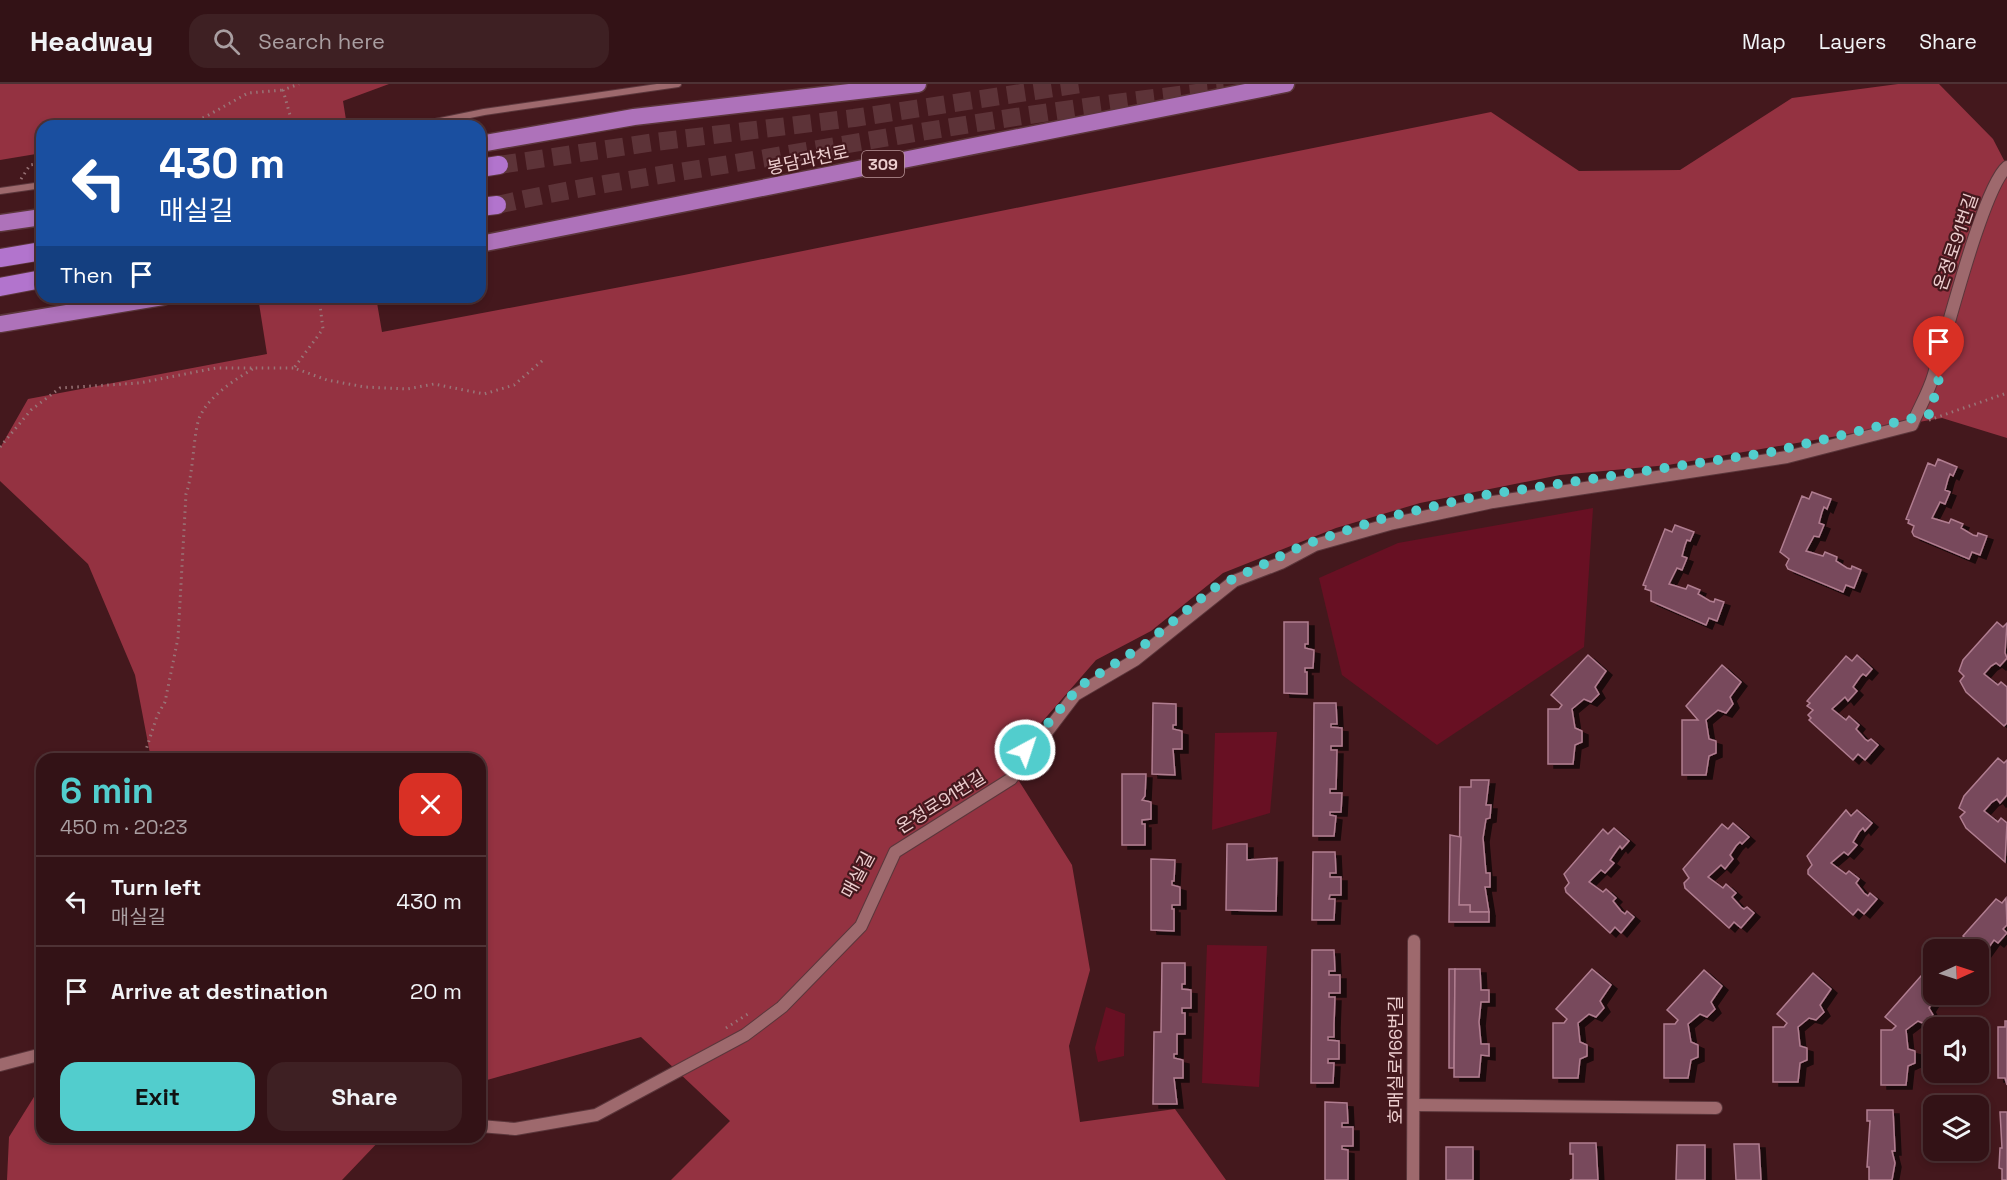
<!DOCTYPE html>
<meta charset="utf-8">
<style>
:root{--surface:#331216;--page:#3e2023;--text:#f1f3f6;--muted:#a99ea1;--line:#4e3235;--accent:#52cdcd}
body{margin:0;font-family:"Space Grotesk","Noto Sans KR",sans-serif;background:var(--page);color:var(--text);height:100vh;display:flex;flex-direction:column;font-size:22px;white-space:nowrap}
*{box-sizing:border-box;margin:0}
p{font-size:20px;color:var(--muted)}
.icon{flex:none;width:33px;height:33px;fill:none;stroke:currentColor;stroke-width:2;stroke-linecap:round;stroke-linejoin:round}
.map{position:relative;flex:1;overflow:hidden}
.drawer{position:absolute;left:36px;top:669px;width:450px;height:390px;display:flex;flex-direction:column;background:var(--surface);border-radius:18px;box-shadow:0 3px 9px #0003,0 0 0 2px var(--line)}
.drawer>*{flex:none}
.top-card{position:absolute;left:36px;top:36px;width:450px;height:183px;border-radius:18px;box-shadow:0 3px 9px #0003,0 0 0 2px var(--line);background:#1a4fa0;color:#fff;overflow:hidden}
.needle{width:39px;rotate:87deg}
.tools{position:absolute;left:1923px;top:855px;display:grid;gap:12px}
.tools a{display:grid;place-items:center;width:66px;height:66px;border-radius:12px;background:var(--surface);box-shadow:0 3px 9px #0003,0 0 0 2px var(--line);font-size:30px}
.pin{position:absolute;display:grid;place-items:center;width:51px;height:51px;color:#fff;margin:-62px -26px;border-radius:50% 50% 50% 0;rotate:-45deg;box-shadow:0 0 6px #0007}
.pin .icon{rotate:45deg}
.me{position:absolute;width:66px;margin:-33px;rotate:40deg;stroke-linejoin:round;filter:drop-shadow(0 0 4px #0008)}
.turn{display:flex;align-items:center;gap:21px;height:126px;padding:0 24px;font-size:27px}
.turn .icon{width:78px;height:78px;stroke-width:2.5}
.turn b{display:block;font-size:42px;line-height:51px}
.then{display:flex;align-items:center;height:57px;padding:0 24px;background:#0003;gap:12px;font-size:22px}
.round{display:grid;place-items:center;flex:none;width:63px;height:63px;border-radius:18px;background:var(--page)}
.overview{display:flex;align-items:center;justify-content:space-between;height:102px;padding:0 24px}
h1{font-size:36px;font-weight:700;line-height:45px;color:var(--accent)}
.button{display:flex;gap:12px;margin-top:auto;padding:12px 24px}
.button a{flex:1;height:69px;border-radius:18px;background:var(--accent);color:#111;font-size:24px;font-weight:700;line-height:69px;text-align:center}
.button a+a{background:var(--page);color:var(--text)}
ul{padding:0;list-style:none}
li{display:flex;align-items:center;gap:18px;height:90px;padding:0 24px;border-top:2px solid var(--line)}
li div{flex:1}
li b{display:block;font-size:22px}
li em{font-style:normal}
header{display:flex;align-items:center;gap:36px;box-sizing:border-box;height:84px;padding:0 30px;background:var(--surface);border-bottom:2px solid var(--line)}
header strong{font-size:28px}
nav{display:flex;gap:33px;margin-inline-start:auto;font-size:21px}
.search{width:420px;height:54px;background:var(--page);display:flex;align-items:center;gap:15px;box-sizing:border-box;padding:0 21px;border-radius:18px;color:var(--muted);font-size:22px}
.map>svg:first-child{display:block}
.green{fill:#681023}
.forest{fill:#943241}
.building{fill:#78495b;stroke:#b07d90;stroke-width:1.5;filter:url(#shadow)}
.lines{fill:none;stroke-linecap:round;stroke-linejoin:round}
.motorway-tunnel{stroke:#5d3338;stroke-width:18;stroke-dasharray:18 9;stroke-linecap:butt}
.service-casing{stroke:#5b363b;stroke-width:8}
.minor-casing{stroke:#5b363b;stroke-width:14}
.trunk-casing{stroke:#5b363b;stroke-width:19}
.motorway-casing{stroke:#5b363b;stroke-width:20}
.path{stroke:#997477;stroke-width:3;stroke-dasharray:1.5 4.5;stroke-linecap:butt}
.service{stroke:#9e696d;stroke-width:6}
.minor{stroke:#9e696d;stroke-width:12}
.trunk{stroke:#ae72ba;stroke-width:16}
.motorway{stroke:#b274cd;stroke-width:18}
.route{stroke:#52cdcd;stroke-width:10;stroke-dasharray:0 18}
.labels{text-anchor:middle;stroke-width:4.5;stroke-linejoin:round;paint-order:stroke}
.shield{fill:#44181d;stroke:#ba979a;stroke-width:1.5}
.shield-label{font-size:16px;font-weight:bold;fill:#edcecf}
.street-label{font-size:18px;fill:#edcecf;stroke:#44181d}
</style>
<header>
<strong>Headway</strong>
<div class="search"><svg class="icon" aria-label="search" viewBox="0 0 24 24"><circle cx="10" cy="10" r="6"/><path d="M15 15l6 6"/></svg>Search here</div>
<nav><a>Map</a><a>Layers</a><a>Share</a></nav>
</header>
<div class="map">
<svg width="2007" height="1096" viewBox="0 0 2007 1096">
<defs>
<filter id="shadow"><feDropShadow dx="6" dy="4" stdDeviation="0" flood-color="#0009"/></filter>
</defs>
<rect width="100%" height="100%" fill="#44181d"/>
<!-- green -->
<g class="green">
<polygon points="1593,424 1584,563 1437,661 1342,591 1319,494 1398,459"/>
<polygon points="1277,648 1270,729 1212,746 1215,649"/>
<polygon points="1207,861 1267,862 1259,1003 1202,999"/>
<polygon points="1106,923 1125,930 1124,972 1098,978 1095,964"/>
</g>
<!-- forest -->
<g class="forest">
<polygon points="0,0 389,0 343,17 347,42 230,42 229,35 192,42 42,42 42,69 0,76"/>
<polygon points="1898,0 1939,0 1993,55 2007,82 2007,354 1942,334 1668,381 1560,391 1420,419 1336,444 1223,489 1151,547 1096,576 1007,678 1072,781 1090,886 1069,962 1080,1038 1175,1025 1226,1096 671,1096 730,1037 641,953 480,998 480,675 151,675 135,591 88,480 0,397 0,364 28,315 267,270 258,213 376,213 382,248 684,191 1491,28 1579,87 1680,86 1792,14"/>
<polygon points="42,1000 42,1053 383,1053 342,1096 7,1096 9,1053"/>
</g>
<!-- building -->
<g class="building">
<polygon points="1938,375 1957,383 1953,392 1950,390 1948,395 1945,406 1950,408 1945,420 1940,418 1932,434 1949,439 1951,435 1963,440 1961,444 1973,451 1977,452 1978,449 1987,452 1980,471 1972,468 1969,475 1914,452 1912,448 1914,442 1908,439 1909,436 1906,435 1928,379 1935,382"/>
<polygon points="1812,408 1831,415 1827,425 1824,423 1822,428 1819,439 1824,441 1819,453 1814,452 1806,467 1823,472 1825,468 1837,473 1836,477 1847,484 1851,485 1852,482 1861,486 1854,504 1846,501 1843,508 1788,485 1786,481 1789,475 1780,468 1802,412 1809,415"/>
<polygon points="1675,441 1694,448 1690,457 1687,456 1685,461 1682,472 1687,474 1682,486 1677,484 1669,500 1686,505 1688,501 1700,506 1698,510 1710,517 1714,518 1715,515 1724,518 1717,537 1709,534 1706,541 1651,517 1651,507 1645,505 1646,502 1643,501 1665,445 1672,448"/>
<polygon points="1284,538 1308,538 1308,560 1305,560 1305,564 1314,566 1313,584 1305,584 1305,588 1307,588 1307,610 1284,609"/>
<polygon points="1997,538 2003,543 2007,539 2005,569 2007,574 2000,582 1996,579 1991,582 1984,590 1998,601 2001,598 2007,603 2007,639 2004,642 1966,608 1960,597 1964,592 1959,587 1963,576"/>
<polygon points="1588,571 1606,587 1595,603 1599,610 1591,618 1584,615 1572,625 1575,644 1582,647 1582,658 1575,661 1573,680 1548,680 1548,625 1559,625 1562,621 1551,611"/>
<polygon points="1857,571 1872,585 1866,592 1863,590 1860,593 1853,603 1857,607 1848,617 1845,613 1832,625 1846,636 1849,632 1859,641 1856,645 1865,655 1868,657 1871,655 1878,661 1865,676 1858,670 1853,676 1809,636 1811,634 1808,631 1813,626 1807,622 1810,619 1807,617 1846,572 1852,577"/>
<polygon points="1722,581 1741,598 1730,613 1733,620 1726,629 1718,626 1706,636 1709,655 1716,657 1716,669 1709,672 1706,691 1682,691 1682,636 1698,636 1686,622"/>
<polygon points="1153,619 1176,620 1176,641 1173,641 1173,645 1182,647 1182,665 1173,665 1175,691 1152,690"/>
<polygon points="1314,619 1336,619 1337,640 1331,640 1331,643 1342,644 1342,662 1331,662 1331,666 1337,666 1336,705 1330,705 1330,709 1342,709 1341,728 1330,728 1330,731 1336,732 1334,752 1313,752"/>
<polygon points="1998,674 2004,679 2007,676 2007,711 2000,719 1997,715 1992,718 1984,727 1998,738 2001,734 2007,739 2005,778 1966,744 1960,733 1965,728 1959,724 1964,712"/>
<polygon points="1122,690 1146,690 1145,712 1142,716 1151,718 1151,735 1142,736 1142,740 1145,740 1145,761 1122,761"/>
<polygon points="1471,696 1489,696 1486,721 1491,721 1490,734 1486,735 1483,754 1486,789 1490,789 1490,803 1485,803 1489,828 1470,828 1470,821 1459,821 1460,703 1471,703"/>
<polygon points="1846,726 1851,732 1857,726 1872,739 1865,747 1863,744 1859,748 1853,758 1857,761 1848,771 1844,768 1831,779 1846,790 1849,787 1859,795 1856,799 1864,809 1868,812 1870,809 1877,815 1864,830 1858,825 1853,831 1808,790 1808,786 1812,781 1807,772"/>
<polygon points="1733,739 1749,753 1742,760 1740,758 1736,762 1730,771 1733,775 1725,785 1721,781 1708,793 1723,804 1726,800 1736,809 1732,813 1741,823 1744,825 1747,823 1754,829 1741,844 1734,838 1729,844 1685,804 1684,799 1689,794 1683,785 1722,740 1728,745"/>
<polygon points="1614,744 1629,757 1622,765 1620,762 1617,766 1610,776 1614,779 1605,789 1601,786 1589,798 1603,808 1606,805 1616,814 1613,817 1621,827 1625,830 1627,827 1634,833 1621,849 1615,843 1610,849 1566,808 1565,804 1569,799 1564,790 1603,745 1608,750"/>
<polygon points="1450,751 1461,753 1459,821 1470,821 1470,828 1489,828 1489,838 1449,838"/>
<polygon points="1227,760 1247,760 1247,776 1277,774 1276,827 1226,826"/>
<polygon points="1313,768 1335,768 1336,789 1330,789 1330,793 1341,793 1341,811 1330,811 1329,815 1335,815 1334,836 1312,836"/>
<polygon points="1151,775 1175,776 1174,797 1172,797 1172,801 1180,803 1180,821 1172,821 1172,825 1174,825 1174,847 1151,846"/>
<polygon points="2006,814 2007,841 2003,845 2007,849 1998,859 1994,856 1979,877 1978,866 1967,866 1963,862 1968,857 1963,852 1996,815 2002,819"/>
<polygon points="1312,866 1334,866 1335,887 1329,887 1329,891 1340,891 1340,909 1329,909 1329,913 1335,913 1334,940 1334,953 1328,953 1328,956 1339,957 1339,975 1328,975 1328,979 1334,979 1333,999 1311,999"/>
<polygon points="1162,879 1185,879 1185,900 1182,900 1182,905 1191,906 1191,924 1182,924 1182,929 1185,929 1185,950 1177,950 1177,970 1174,970 1174,974 1183,976 1183,994 1174,994 1177,1020 1153,1020 1154,948 1161,948"/>
<polygon points="1449,885 1455,885 1454,984 1449,984"/>
<polygon points="1455,885 1480,885 1481,906 1489,906 1489,918 1481,918 1479,938 1481,960 1489,960 1489,972 1481,971 1479,993 1454,993"/>
<polygon points="1592,885 1611,901 1600,917 1604,924 1596,933 1589,930 1578,939 1580,958 1587,961 1587,972 1580,975 1578,994 1553,994 1553,939 1564,939 1567,935 1556,925"/>
<polygon points="1704,886 1722,902 1711,918 1715,925 1707,933 1700,930 1688,940 1691,958 1698,961 1698,973 1691,976 1688,994 1664,994 1664,940 1675,940 1678,936 1667,926"/>
<polygon points="1813,889 1831,905 1820,921 1824,928 1816,936 1809,934 1798,943 1800,962 1807,964 1807,976 1800,979 1798,998 1773,998 1773,943 1784,943 1787,939 1777,930"/>
<polygon points="1921,892 1934,903 1934,910 1938,910 1929,924 1933,931 1925,940 1918,937 1906,946 1908,965 1915,967 1915,979 1908,982 1906,1001 1881,1001 1881,946 1892,946 1896,942 1885,933"/>
<polygon points="2005,937 2007,937 2007,1001 2005,994 1998,994 1998,943 2005,943"/>
<polygon points="1325,1018 1347,1019 1348,1039 1342,1039 1342,1043 1353,1043 1353,1062 1342,1062 1342,1065 1348,1066 1348,1096 1325,1096"/>
<polygon points="1867,1026 1893,1026 1895,1067 1892,1067 1895,1079 1892,1096 1869,1096 1869,1083 1867,1083 1870,1037 1867,1037"/>
<polygon points="2000,1028 2007,1028 2007,1096 2002,1096 2002,1085 1999,1084 2000,1064 2002,1064"/>
<polygon points="1570,1059 1596,1059 1598,1096 1570,1096 1573,1095 1573,1070 1570,1070"/>
<polygon points="1734,1060 1759,1060 1761,1096 1736,1096"/>
<polygon points="1677,1061 1705,1061 1705,1096 1676,1096"/>
<rect x="1446" y="1063" width="27" height="33"/>
</g>
<g class="lines">
<!-- motorway-tunnel -->
<g class="motorway-tunnel">
<polyline points="499,81 655,58 854,34 1081,0"/>
<path d="M497 121C586 101 676 89 766 74 918 48 1071 22 1224 6"/>
</g>
<!-- service casing -->
<g class="service-casing">
<g id="service">
<polyline points="416,42 484,28 678,0"/>
<polyline points="0,107 42,101"/>
</g>
</g>
<!-- minor casing -->
<g class="minor-casing">
<g id="minor">
<polyline points="0,981 42,970"/>
<polyline points="1414,1021 1716,1024"/>
<path d="M480 1042 515 1045 596 1031 745 951 782 923 861 842 895 768 1011 695 1075 611 1135 576 1234 497 1281 479 1315 461 1390 440 1493 418 1787 373 1912 341C1919 324 1929 308 1934 290 1946 252 1983 103 2007 83"/>
<polyline points="1413,1096 1414,857"/>
</g>
</g>
<!-- trunk casing -->
<g class="trunk-casing">
<g id="trunk">
<polyline points="480,60 634,33 918,0"/>
<polyline points="0,139 42,133"/>
<path d="M480 160C749 109 1017 51 1286 0"/>
<polyline points="0,240 163,213"/>
</g>
</g>
<!-- motorway casing -->
<g class="motorway-casing">
<g id="motorway">
<polyline points="480,84 499,81"/>
<polyline points="480,123 497,121"/>
<polyline points="0,174 42,167"/>
<polyline points="0,203 42,195"/>
</g>
</g>
<!-- path -->
<g class="path">
<polyline points="180,42 205,33 248,9 283,6"/>
<polyline points="293,42 283,6 299,0"/>
<polyline points="21,95 30,81 42,79"/>
<polyline points="319,213 323,245 294,284 327,296 365,303 407,305 434,300 484,310 514,301 543,276"/>
<polyline points="1929,336 2007,309"/>
<polyline points="0,363 31,326 60,304 139,299 216,284 294,284"/>
<path d="M143 675 157 632 165 618 178 554 186 410C194 388 193 348 200 332 211 310 236 295 256 283"/>
<polyline points="726,944 751,928"/>
</g>
<!-- service -->
<use href="#service" class="service"/>
<!-- minor -->
<use href="#minor" class="minor"/>
<!-- trunk -->
<use href="#trunk" class="trunk"/>
<!-- motorway -->
<use href="#motorway" class="motorway"/>
</g>
<g class="lines">
<!-- route -->
<polyline class="route" points="1025,666 1080,602 1144,561 1214,504 1306,460 1384,434 1478,412 1771,368 1930,330 1939,294"/>
</g>
<g class="labels">
<!-- shield labels -->
<rect class="shield" x="862" y="67" width="42" height="26" rx="4.5"/>
<g class="shield-label">
<text x="883" y="86">309</text>
</g>
<!-- street labels -->
<g class="street-label">
<text transform="translate(808 76) rotate(-12)" y="6">봉담과천로</text>
<text transform="translate(1956 158) rotate(-71)" y="6">온정로91번길</text>
<text transform="translate(941 718) rotate(-32)" y="6">온정로91번길</text>
<text transform="translate(858 791) rotate(-62)" y="6">매실길</text>
<text transform="translate(1396 976) rotate(-90)" y="6">호매실로166번길</text>
</g>
</g>
</svg>
<div class="tools">
<a><svg class="needle" viewBox="-14 -14 28 28"><path d="M0-13l5 13h-10z" fill="#e53935"/><path d="M0 13l5-13h-10z" fill="#a99ea1"/></svg></a>
<a><svg class="icon" aria-label="sound" viewBox="0 0 24 24"><path d="M4 9h4l5-4v14l-5-4H4zM17 9q2 3 0 6"/></svg></a>
<a><svg class="icon" aria-label="layers" viewBox="0 0 24 24"><path d="M12 4l9 5-9 5-9-5zM3 14l9 5 9-5"/></svg></a>
</div>
<div class="pin" style="left:1939px;top:294px;background:#d93025"><svg class="icon" aria-label="arrive" viewBox="0 0 24 24"><path d="M6 21V4h12l-3 4 3 4H6"/></svg></div>
<svg class="me" style="left:1025px;top:666px" viewBox="-20 -20 40 40"><circle r="17" fill="#52cdcd" stroke="#fff" stroke-width="3"/><path d="M0-11L8 9 0 5-8 9z" fill="#fff"/></svg>
<div class="top-card">
<div class="turn"><svg class="icon" aria-label="left" viewBox="0 0 24 24"><path d="M17 20v-9H6M10 6l-5 5 5 5"/></svg><div><b>430 m</b>매실길</div></div>
<div class="then">Then<svg class="icon" aria-label="arrive" viewBox="0 0 24 24"><path d="M6 21V4h12l-3 4 3 4H6"/></svg></div>
</div>
<section class="drawer">
<div class="overview"><div><h1>6 min</h1><p>450 m · 20:23</p></div><a class="round" style="background:#d93025;color:#fff"><svg class="icon" aria-label="close" viewBox="0 0 24 24"><path d="M6 6l12 12M18 6L6 18"/></svg></a></div>
<ul>
<li><svg class="icon" aria-label="left" viewBox="0 0 24 24"><path d="M17 20v-9H6M10 6l-5 5 5 5"/></svg><div><b>Turn left</b><p>매실길</p></div><em>430 m</em></li>
<li><svg class="icon" aria-label="arrive" viewBox="0 0 24 24"><path d="M6 21V4h12l-3 4 3 4H6"/></svg><div><b>Arrive at destination</b></div><em>20 m</em></li>
</ul>
<div class="button"><a>Exit</a><a>Share</a></div>
</section>
</div>
